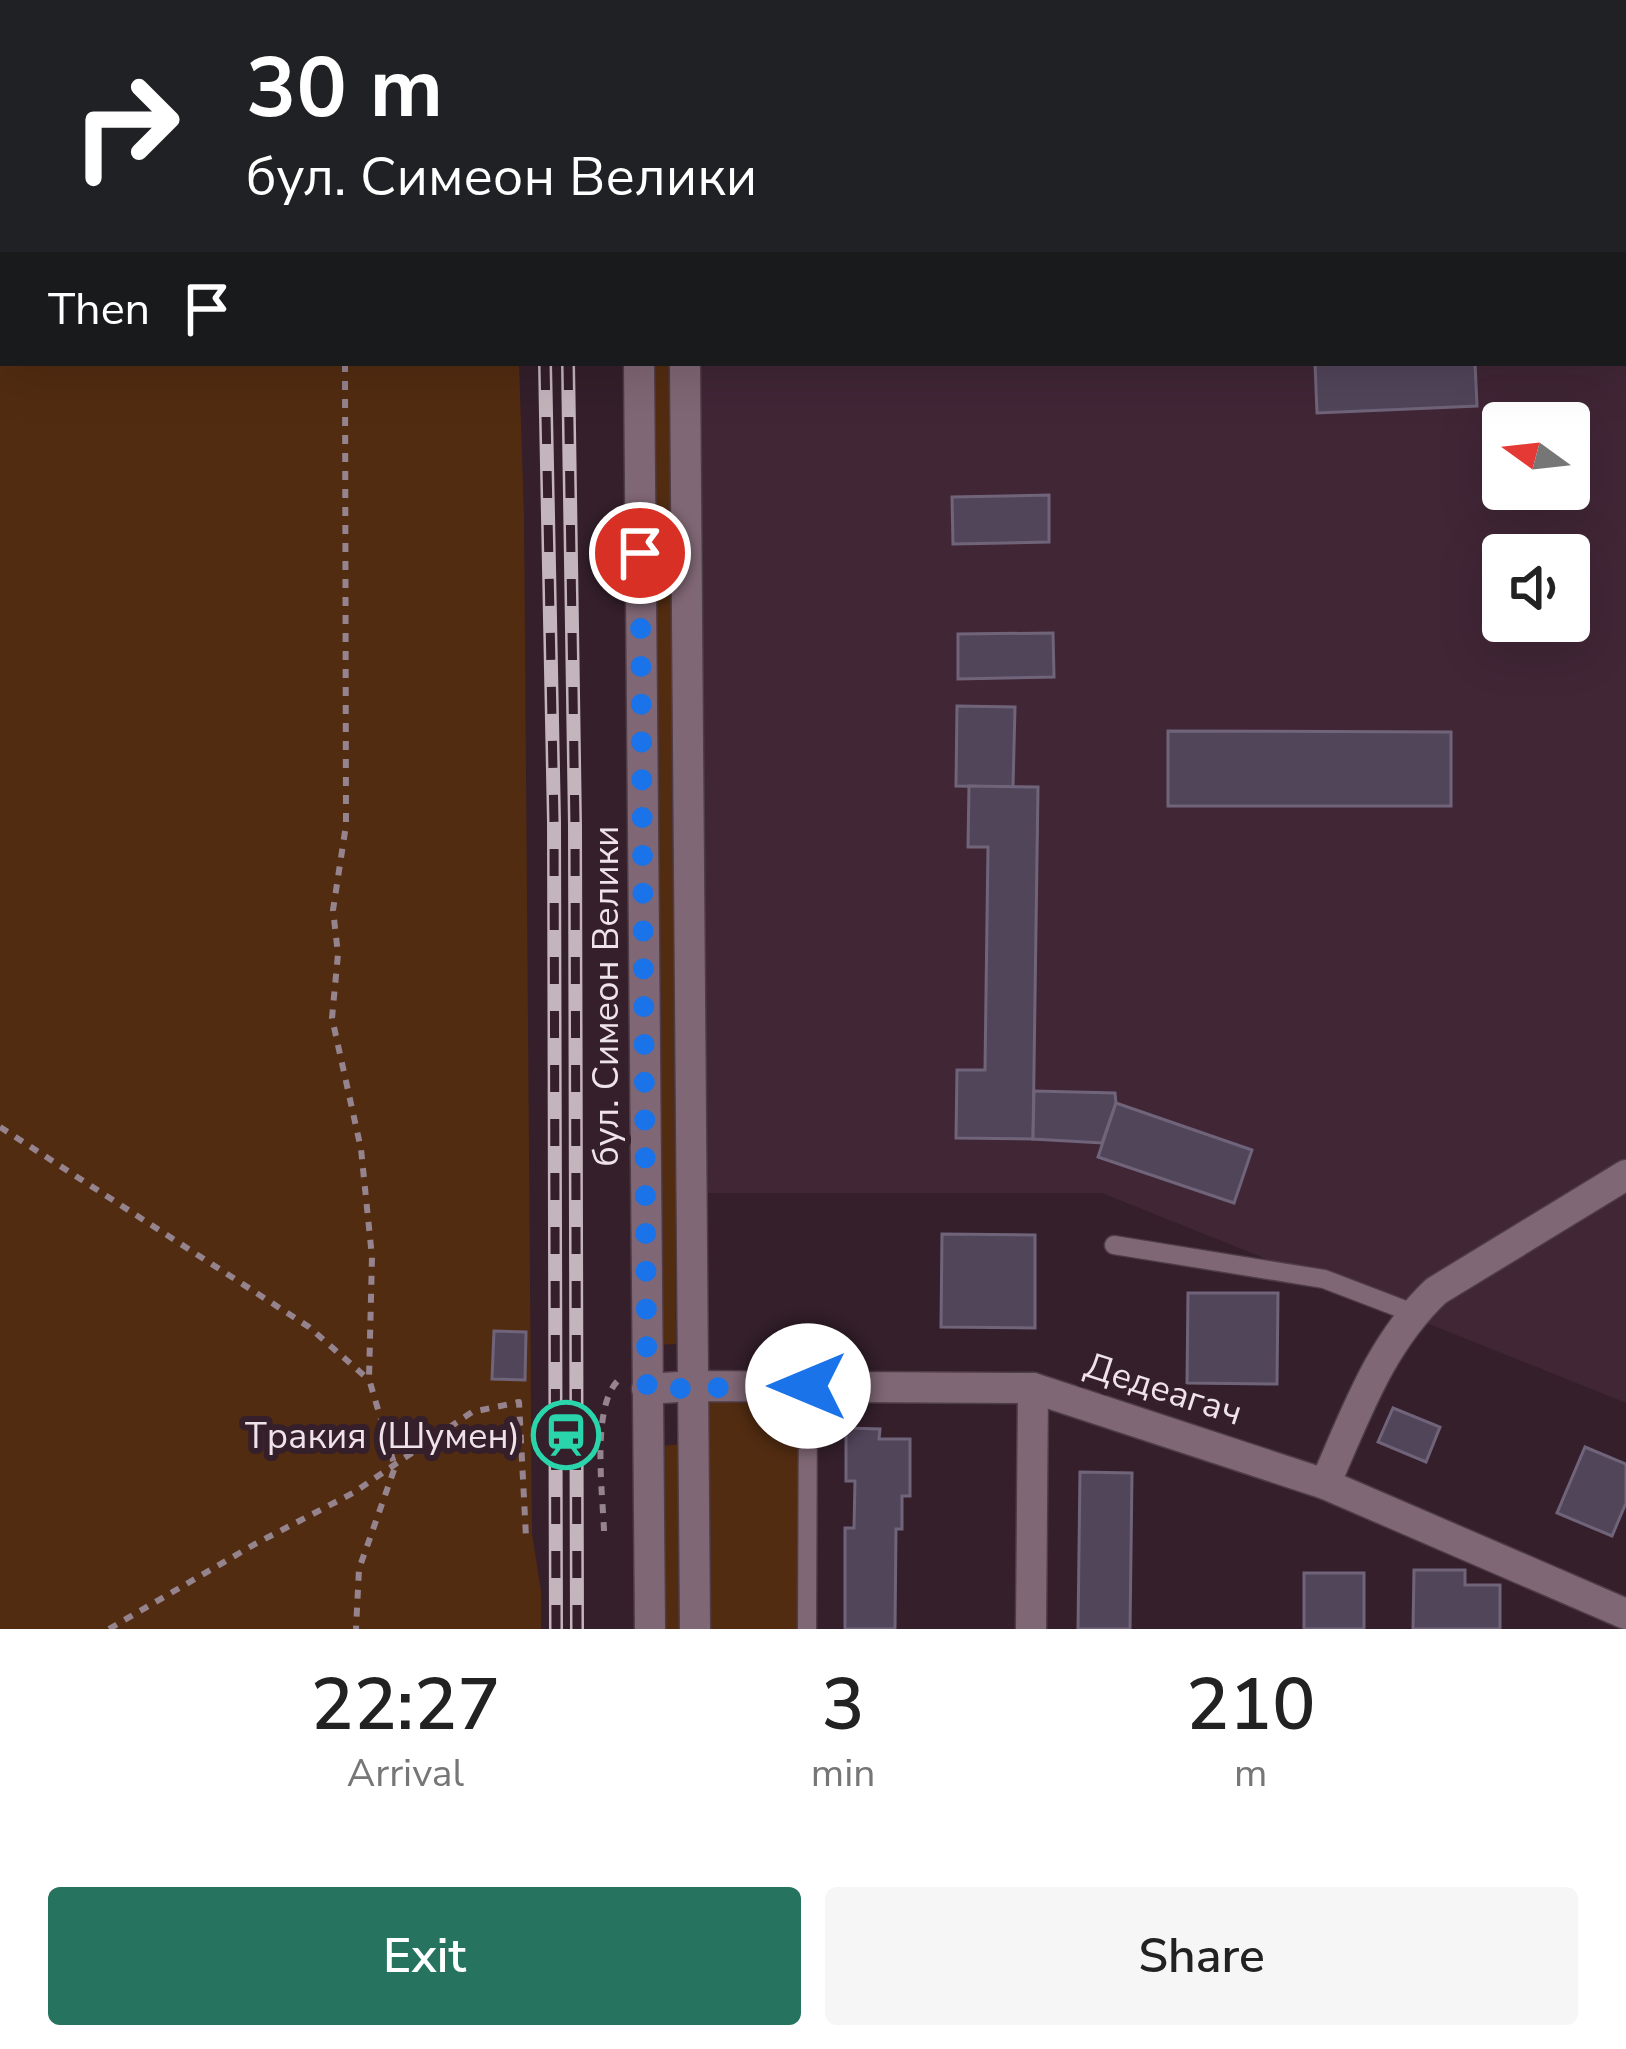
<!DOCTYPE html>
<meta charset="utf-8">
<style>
:root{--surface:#fff;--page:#f6f6f6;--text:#222;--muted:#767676;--accent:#267360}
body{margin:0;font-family:"Nunito Sans",sans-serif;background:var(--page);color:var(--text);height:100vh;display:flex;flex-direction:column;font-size:45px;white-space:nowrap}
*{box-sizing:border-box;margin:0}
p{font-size:39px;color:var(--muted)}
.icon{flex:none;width:66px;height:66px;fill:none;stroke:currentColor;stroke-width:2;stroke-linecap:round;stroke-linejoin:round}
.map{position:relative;height:1629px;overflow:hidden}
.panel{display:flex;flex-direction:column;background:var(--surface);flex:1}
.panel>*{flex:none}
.hud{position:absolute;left:0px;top:0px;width:1626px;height:366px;box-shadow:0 12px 48px #0002;background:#202124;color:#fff;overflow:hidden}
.needle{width:78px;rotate:285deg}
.buttons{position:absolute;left:1482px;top:402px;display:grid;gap:24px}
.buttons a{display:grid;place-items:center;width:108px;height:108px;border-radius:12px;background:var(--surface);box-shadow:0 12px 48px #0002;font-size:60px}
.pin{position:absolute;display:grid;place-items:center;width:102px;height:102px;color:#fff;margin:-51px;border:6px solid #fff;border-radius:50%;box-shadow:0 3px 12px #0007}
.me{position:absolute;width:132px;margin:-66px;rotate:270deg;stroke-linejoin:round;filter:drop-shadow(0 0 9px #0008)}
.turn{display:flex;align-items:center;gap:42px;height:252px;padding:0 48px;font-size:54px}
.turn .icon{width:156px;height:156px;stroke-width:2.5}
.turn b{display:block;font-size:84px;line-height:102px}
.then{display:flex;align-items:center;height:114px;padding:0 48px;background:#0003;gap:24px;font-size:45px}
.eta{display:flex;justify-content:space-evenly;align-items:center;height:204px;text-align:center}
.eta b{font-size:72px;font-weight:600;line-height:84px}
.primary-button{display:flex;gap:24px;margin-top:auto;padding:24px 48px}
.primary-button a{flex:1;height:138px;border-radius:12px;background:var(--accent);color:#fff;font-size:48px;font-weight:600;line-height:138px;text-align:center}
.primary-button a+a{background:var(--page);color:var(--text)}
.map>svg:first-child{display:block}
.built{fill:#412636;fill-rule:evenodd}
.green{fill:#522c11}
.building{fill:#51455a;stroke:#70647a;stroke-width:3}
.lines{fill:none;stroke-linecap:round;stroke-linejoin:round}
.service-casing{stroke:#4e3c47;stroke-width:21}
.minor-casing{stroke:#4e3c47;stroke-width:33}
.secondary-casing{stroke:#4e3c47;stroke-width:33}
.path{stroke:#95838d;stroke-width:6;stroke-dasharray:9 9;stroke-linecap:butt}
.service{stroke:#806775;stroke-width:18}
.minor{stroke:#806775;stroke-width:30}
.secondary{stroke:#806775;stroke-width:30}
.rail-casing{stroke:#c4b4bc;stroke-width:14}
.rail{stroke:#341f2b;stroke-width:9;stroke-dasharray:27;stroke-linecap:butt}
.route{stroke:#1a73e8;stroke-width:21;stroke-dasharray:0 37.8}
.labels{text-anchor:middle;stroke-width:12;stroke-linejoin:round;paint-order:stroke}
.street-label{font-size:36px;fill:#f0e2e9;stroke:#341f2b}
.poi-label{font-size:36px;fill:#f0e2e9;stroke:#341f2b;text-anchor:end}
</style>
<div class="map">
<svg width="1626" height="1629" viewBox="0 0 1626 1629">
<rect width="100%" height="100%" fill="#341f2b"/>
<!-- built -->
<path class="built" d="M682 0H1626V1403L1102 1193H691L685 363H1623V3ZM1503 423H1569V489H1503ZM1503 555H1569V621H1503Z"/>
<!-- green -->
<g class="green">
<polygon points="0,0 485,0 486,3 3,3 3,363 519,363 524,516 532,1534 541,1591 541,1629 0,1629"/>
<polygon points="649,363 670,363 676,1344 659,1345"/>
<polygon points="693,1386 808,1386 807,1629 695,1629"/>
<polygon points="683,1444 685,1629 660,1629 659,1446"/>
</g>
<!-- building -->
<g class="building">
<polygon points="1315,363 1475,363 1477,406 1317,413"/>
<polygon points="1049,495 1049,542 953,544 952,497"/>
<polygon points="1053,633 1054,677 958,679 958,634"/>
<polygon points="957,706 1015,707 1013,787 956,786"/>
<polygon points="1168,731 1451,732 1451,806 1168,806"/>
<polygon points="969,786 1038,787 1033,1139 956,1138 957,1070 985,1070 988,847 968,847"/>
<polygon points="1034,1091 1115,1093 1116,1103 1102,1143 1033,1139"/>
<polygon points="1116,1103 1252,1150 1234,1203 1098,1157"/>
<polygon points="942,1234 1035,1235 1035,1328 941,1327"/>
<polygon points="1188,1293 1278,1293 1277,1384 1187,1383"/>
<polygon points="494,1331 526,1332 525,1380 492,1379"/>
<polygon points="1393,1408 1440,1427 1426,1462 1378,1442"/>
<polygon points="846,1428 880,1429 879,1439 910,1439 910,1496 902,1496 902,1529 896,1529 895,1629 845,1629 845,1528 854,1528 855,1481 846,1481"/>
<polygon points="1585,1447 1626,1464 1626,1503 1612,1536 1557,1513"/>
<polygon points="1080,1472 1132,1473 1130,1629 1078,1629"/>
<polygon points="1414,1570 1465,1570 1465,1585 1500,1585 1500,1629 1413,1629"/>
<rect x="1304" y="1573" width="60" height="56"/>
</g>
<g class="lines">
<!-- service casing -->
<g class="service-casing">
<g id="service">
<polyline points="1114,1245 1324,1279 1413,1313"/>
<polyline points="807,1629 808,1386"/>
</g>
</g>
<!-- minor casing -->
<g class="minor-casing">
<g id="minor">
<polyline points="647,1389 693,1386 1033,1388 1325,1484 1626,1614"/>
<path d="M1325 1484C1356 1414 1380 1344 1436 1291L1626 1175"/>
<polyline points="1031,1629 1033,1388"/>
</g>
</g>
<!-- secondary casing -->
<g class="secondary-casing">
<g id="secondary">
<polyline points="637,0 637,3"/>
<polyline points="682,0 682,3"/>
<polyline points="639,363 650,1629"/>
<polyline points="685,363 695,1629"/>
</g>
</g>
<!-- path -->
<g class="path">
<polyline points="332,0 332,3"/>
<polyline points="345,363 346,825 333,910 338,954 332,1018 361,1149 372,1257 369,1379 395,1467 359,1569 356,1629"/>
<polyline points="0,1127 309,1327 368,1379"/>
<path d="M604 1531C603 1495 590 1401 621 1378"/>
<polyline points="109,1629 255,1544 353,1493 472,1412 519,1402 526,1537"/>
</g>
<!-- service -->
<use href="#service" class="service"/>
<!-- minor -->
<use href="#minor" class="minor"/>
<!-- secondary -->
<use href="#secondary" class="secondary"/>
<!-- rail casing -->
<g class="rail-casing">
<g id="rail">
<polyline points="518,0 519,3"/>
<polyline points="540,0 540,3"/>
<polyline points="545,363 554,822 556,1629"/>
<polyline points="568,363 575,826 577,1629"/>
</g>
</g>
<!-- rail -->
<use href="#rail" class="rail"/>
</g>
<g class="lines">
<!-- route -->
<polyline class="route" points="640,553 647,1389 808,1386"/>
</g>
<!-- icons -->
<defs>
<g id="station-ring" transform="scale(3.45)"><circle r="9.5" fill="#341f2b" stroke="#2bd5ac" stroke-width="1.5"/><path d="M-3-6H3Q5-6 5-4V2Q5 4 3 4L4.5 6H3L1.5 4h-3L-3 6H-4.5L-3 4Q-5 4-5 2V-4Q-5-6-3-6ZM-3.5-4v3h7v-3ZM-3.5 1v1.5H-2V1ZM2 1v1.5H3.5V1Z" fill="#2bd5ac"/></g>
</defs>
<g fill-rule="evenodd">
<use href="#station-ring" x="566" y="1435"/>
</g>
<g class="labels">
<!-- street labels -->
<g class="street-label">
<text transform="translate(605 996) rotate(-90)" y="13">бул. Симеон Велики</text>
<text transform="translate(1164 1388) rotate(18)" y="13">Дедеагач</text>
</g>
<!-- poi labels -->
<g class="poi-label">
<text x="520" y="1448">Tракия (Шумен)</text>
</g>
</g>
</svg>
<div class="buttons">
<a><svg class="needle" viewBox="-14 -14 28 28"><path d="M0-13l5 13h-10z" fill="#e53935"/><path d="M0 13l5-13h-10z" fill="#767676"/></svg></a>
<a><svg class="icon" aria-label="sound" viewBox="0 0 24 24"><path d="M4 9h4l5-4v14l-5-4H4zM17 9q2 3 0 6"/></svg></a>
</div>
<div class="pin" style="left:640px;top:553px;background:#d93025"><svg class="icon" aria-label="arrive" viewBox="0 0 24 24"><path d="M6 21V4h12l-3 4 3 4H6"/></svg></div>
<svg class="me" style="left:808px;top:1386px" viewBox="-20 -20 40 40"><circle r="19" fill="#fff"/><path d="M0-13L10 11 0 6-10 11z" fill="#1a73e8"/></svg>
<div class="hud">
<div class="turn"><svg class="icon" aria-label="right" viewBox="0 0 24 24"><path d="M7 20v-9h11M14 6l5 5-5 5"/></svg><div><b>30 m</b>бул. Симеон Велики</div></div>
<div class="then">Then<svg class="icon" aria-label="arrive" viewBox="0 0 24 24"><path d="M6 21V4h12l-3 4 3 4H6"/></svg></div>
</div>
</div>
<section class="panel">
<div class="eta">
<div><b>22:27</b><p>Arrival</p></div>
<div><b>3</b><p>min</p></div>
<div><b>210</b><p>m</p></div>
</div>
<div class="primary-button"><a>Exit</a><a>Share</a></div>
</section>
